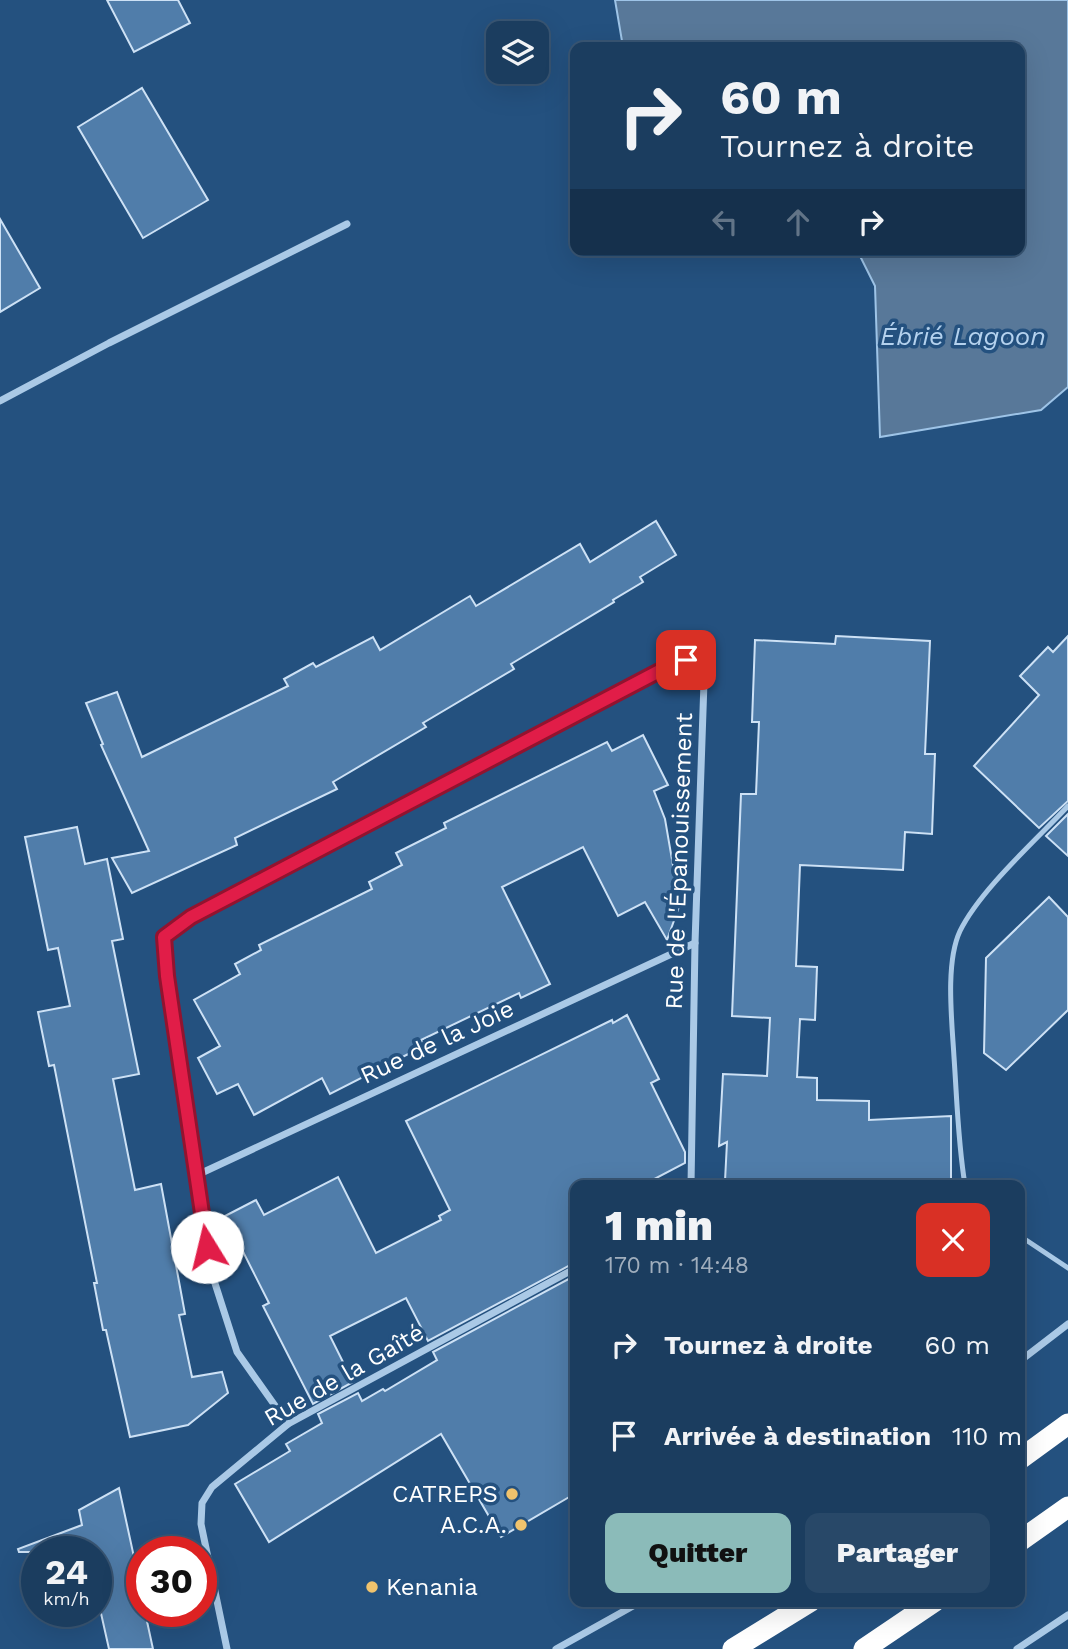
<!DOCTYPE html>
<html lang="fr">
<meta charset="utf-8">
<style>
:root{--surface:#1b3d5f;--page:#284868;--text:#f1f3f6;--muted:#a0aebd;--line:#395674;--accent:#8bbbb9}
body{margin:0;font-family:"Work Sans",sans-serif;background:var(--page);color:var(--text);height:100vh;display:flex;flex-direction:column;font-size:26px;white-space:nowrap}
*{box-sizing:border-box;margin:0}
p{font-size:23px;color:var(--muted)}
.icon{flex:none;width:38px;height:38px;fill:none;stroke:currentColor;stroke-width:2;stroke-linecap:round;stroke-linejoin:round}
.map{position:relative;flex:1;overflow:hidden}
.side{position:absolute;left:570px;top:1180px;width:455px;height:427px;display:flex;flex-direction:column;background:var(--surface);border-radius:14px;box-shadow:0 7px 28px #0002,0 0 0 2px var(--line)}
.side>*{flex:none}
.banner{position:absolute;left:570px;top:42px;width:455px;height:214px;border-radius:14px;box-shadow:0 7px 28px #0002,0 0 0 2px var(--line);background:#1b3d5f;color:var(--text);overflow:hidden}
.controls{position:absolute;left:486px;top:21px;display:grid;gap:14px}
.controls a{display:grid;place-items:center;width:63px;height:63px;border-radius:14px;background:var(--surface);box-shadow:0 7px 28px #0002,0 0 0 2px var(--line);font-size:35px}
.speed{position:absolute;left:21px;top:1536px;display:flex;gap:14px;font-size:35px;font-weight:700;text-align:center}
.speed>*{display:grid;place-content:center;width:91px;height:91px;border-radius:50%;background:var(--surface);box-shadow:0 7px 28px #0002,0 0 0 2px var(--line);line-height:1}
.speed small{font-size:18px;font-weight:400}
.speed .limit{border:10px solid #d22;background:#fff;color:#111}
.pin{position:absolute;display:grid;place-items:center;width:60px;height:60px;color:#fff;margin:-30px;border-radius:14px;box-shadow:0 4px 10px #0006}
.me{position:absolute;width:77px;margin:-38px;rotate:351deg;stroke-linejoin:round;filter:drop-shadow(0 0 5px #0008)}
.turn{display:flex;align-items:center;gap:24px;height:147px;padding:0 35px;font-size:32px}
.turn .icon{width:91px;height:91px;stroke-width:2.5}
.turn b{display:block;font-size:49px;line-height:60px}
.lanes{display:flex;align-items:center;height:66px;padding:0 35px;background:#0003;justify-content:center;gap:35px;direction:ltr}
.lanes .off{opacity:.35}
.round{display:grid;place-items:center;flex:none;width:74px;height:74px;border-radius:14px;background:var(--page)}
.head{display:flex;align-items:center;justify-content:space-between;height:119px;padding:0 35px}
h1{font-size:42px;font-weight:800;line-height:52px}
.button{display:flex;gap:14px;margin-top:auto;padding:14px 35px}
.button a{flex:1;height:80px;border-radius:14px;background:var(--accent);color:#111;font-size:28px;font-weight:800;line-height:80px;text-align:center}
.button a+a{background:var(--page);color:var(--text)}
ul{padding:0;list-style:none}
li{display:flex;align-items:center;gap:21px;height:91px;padding:0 35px}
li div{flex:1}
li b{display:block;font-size:26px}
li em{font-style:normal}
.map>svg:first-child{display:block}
.water{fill:#587899;stroke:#9ec4e7;stroke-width:2}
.building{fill:#507daa;stroke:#cde1f5;stroke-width:2}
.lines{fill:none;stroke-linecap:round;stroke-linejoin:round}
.lane{stroke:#aac9e6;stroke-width:5}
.street{stroke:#aac9e6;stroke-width:7}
.highway{stroke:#fff;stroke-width:21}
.route-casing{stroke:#92132f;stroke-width:18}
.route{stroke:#e11d48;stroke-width:12}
.poi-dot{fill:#f0c36d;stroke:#24517f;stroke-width:2.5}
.labels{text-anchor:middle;stroke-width:7;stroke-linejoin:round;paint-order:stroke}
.street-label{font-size:24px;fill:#fff;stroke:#24517f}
.poi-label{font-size:24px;fill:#fff;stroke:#24517f;text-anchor:end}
.water-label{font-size:26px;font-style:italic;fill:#b5d2ee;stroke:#24517f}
</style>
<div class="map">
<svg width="1068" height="1649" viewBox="0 0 1068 1649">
<rect width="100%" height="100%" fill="#24517f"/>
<!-- water -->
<polygon class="water" points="615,0 1068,0 1068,387 1041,410 880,437 875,286 857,250 1020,250 1020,47 623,47"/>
<!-- building -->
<g class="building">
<polygon points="107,0 178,0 190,23 134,52"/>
<polygon points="142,88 208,200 143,238 78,127"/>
<polygon points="0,219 40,288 0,312"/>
<polygon points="656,521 676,555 640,577 643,582 613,600 614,602 511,664 514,669 423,723 426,727 333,782 337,789 235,838 237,845 132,893 112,858 149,851 101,745 103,744 86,703 117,692 142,757 288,686 284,679 313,663 316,667 373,637 380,650 470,596 476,606 580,544 590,562"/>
<polygon points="836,636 930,641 925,754 935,754 932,834 905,832 903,870 800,865 796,966 817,967 815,1020 800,1019 797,1077 817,1078 817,1100 869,1101 869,1120 951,1116 951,1185 805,1185 725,1181 727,1142 719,1146 723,1074 767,1076 770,1018 732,1016 741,794 756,794 759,722 752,722 755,640 835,644"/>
<polygon points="1068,636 1068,801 1039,828 974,766 1039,695 1020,676 1048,647 1053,652"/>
<polygon points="643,735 668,785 654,791 665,819 675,877 675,893 680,904 667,940 645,902 618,916 583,847 502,887 550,984 521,998 519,993 421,1040 424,1046 330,1094 322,1078 254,1115 238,1084 217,1094 198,1058 220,1046 194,1000 240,974 235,964 261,950 259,945 372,889 369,882 402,865 396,853 446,828 444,823 607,742 612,751"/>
<polygon points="1068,814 1068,856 1046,836"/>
<polygon points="77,827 85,864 107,859 123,939 112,941 139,1074 113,1079 135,1190 161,1184 185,1314 179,1315 192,1377 222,1372 228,1393 188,1425 130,1437 106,1330 103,1330 94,1283 97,1283 54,1065 49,1066 38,1012 70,1006 58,948 48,950 25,837"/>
<polygon points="1049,897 1068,917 1068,1010 1006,1070 984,1053 986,958"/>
<polygon points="627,1015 659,1079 651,1083 685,1152 685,1163 643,1185 576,1185 576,1262 428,1341 406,1298 330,1336 353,1382 313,1404 263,1306 269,1303 225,1216 256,1200 264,1215 338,1177 376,1253 441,1220 439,1216 450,1210 406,1121 612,1020 613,1023"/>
<polygon points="576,1275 576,1493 501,1537 441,1434 269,1542 235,1484 290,1451 286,1444 322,1423 318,1414 358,1393 362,1401 383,1389 385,1391 437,1360 433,1352"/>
<polygon points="119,1488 142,1594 142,1612 145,1612 153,1649 109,1649 96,1591 96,1552 19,1552 18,1549 82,1525 79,1510"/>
</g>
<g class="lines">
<!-- lane -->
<g class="lane">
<path d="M965 1185C958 1143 957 1100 954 1057 952 1022 945 963 960 931 980 890 1036 840 1068 806"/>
<polyline points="1020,1236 1068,1268"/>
</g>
<!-- street -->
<g class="street">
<polyline points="0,401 109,343 347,224"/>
<polyline points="195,1176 695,943"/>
<polyline points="1020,1361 1068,1324"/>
<polyline points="288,1424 237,1352 211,1271 167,976 164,937 191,917 667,667 705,653 695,943 691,1185"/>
<polyline points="227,1649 201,1524 202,1503 212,1487 288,1424 576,1268"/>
<polyline points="556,1649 642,1601"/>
<polyline points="1017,1649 1068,1615"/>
</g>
<!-- highway -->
<g class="highway">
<polyline points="1020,1459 1068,1424"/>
<polyline points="1020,1541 1068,1507"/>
<polyline points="733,1649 811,1601"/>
<polyline points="864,1649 935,1601"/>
</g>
</g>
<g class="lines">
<!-- route casing -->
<g class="route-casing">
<polyline id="route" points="207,1247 167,976 164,937 191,917 667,667 686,660"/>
</g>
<!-- route -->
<use href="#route" class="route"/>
</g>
<!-- markers -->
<g class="poi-dot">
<circle cx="512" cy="1494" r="7"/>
<circle cx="521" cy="1525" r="7"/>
<circle cx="372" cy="1587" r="7"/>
</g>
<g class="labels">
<!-- street labels -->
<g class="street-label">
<text transform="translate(679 861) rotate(-88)" y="8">Rue de l'Épanouissement</text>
<text transform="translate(437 1042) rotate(-25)" y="8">Rue de la Joie</text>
<text transform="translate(344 1375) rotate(-30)" y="8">Rue de la Gaîté</text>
</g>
<!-- poi labels -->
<g class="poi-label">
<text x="498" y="1502">CATREPS</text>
<text x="507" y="1533">A.C.A.</text>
<text x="386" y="1595" text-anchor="start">Kenania</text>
</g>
<!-- water labels -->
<g class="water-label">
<text x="963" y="345">Ébrié Lagoon</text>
</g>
</g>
</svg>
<div class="controls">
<a><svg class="icon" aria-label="layers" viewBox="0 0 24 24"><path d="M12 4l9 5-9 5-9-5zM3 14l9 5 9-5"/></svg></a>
</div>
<div class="speed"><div>24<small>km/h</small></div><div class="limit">30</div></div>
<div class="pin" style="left:686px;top:660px;background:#d93025"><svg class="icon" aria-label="arrive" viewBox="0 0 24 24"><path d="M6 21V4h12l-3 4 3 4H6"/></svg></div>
<svg class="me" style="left:207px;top:1247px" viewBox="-20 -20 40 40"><circle r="19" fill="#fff"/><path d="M0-13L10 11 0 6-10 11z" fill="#e11d48"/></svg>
<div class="banner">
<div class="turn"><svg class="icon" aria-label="right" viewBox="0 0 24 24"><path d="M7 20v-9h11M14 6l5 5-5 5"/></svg><div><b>60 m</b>Tournez à droite</div></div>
<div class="lanes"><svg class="icon off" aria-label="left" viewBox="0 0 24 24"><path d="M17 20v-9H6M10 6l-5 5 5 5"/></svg><svg class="icon off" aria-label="ahead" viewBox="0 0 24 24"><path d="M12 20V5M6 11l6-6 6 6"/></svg><svg class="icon" aria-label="right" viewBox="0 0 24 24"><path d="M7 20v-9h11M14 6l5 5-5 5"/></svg></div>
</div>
<section class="side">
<div class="head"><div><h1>1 min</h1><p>170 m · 14:48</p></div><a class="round" style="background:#d93025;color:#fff"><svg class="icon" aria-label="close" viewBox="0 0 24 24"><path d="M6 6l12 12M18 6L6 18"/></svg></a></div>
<ul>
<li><svg class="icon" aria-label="right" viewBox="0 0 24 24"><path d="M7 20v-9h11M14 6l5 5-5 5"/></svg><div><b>Tournez à droite</b></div><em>60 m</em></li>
<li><svg class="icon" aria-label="arrive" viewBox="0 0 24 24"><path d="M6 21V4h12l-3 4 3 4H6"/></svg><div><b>Arrivée à destination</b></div><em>110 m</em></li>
</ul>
<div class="button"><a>Quitter</a><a>Partager</a></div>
</section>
</div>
